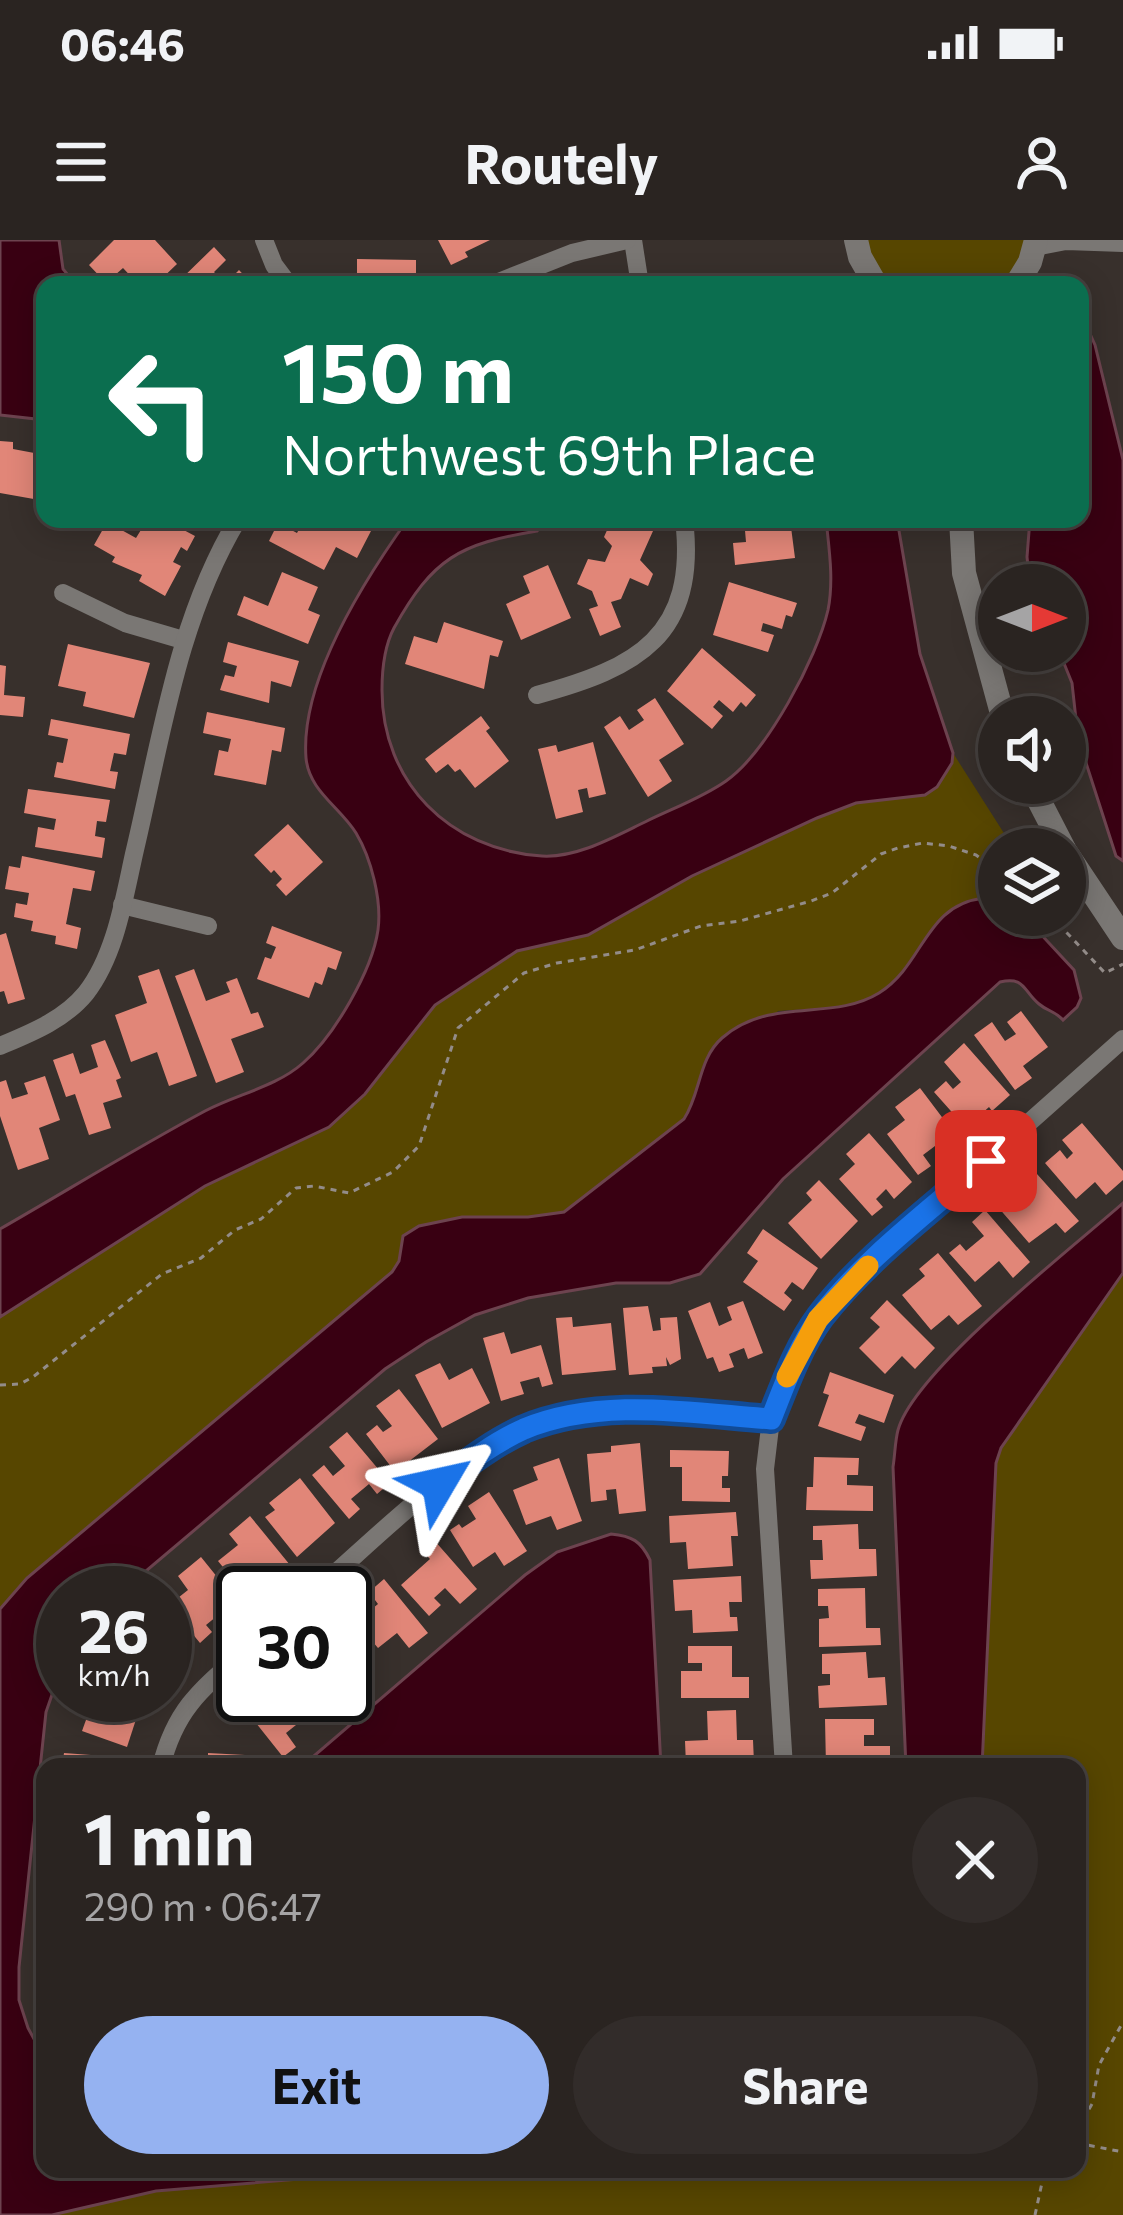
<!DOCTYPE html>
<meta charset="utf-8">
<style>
:root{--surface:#2a2421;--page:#322c2a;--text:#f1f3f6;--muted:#a5a4a5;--line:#46413f;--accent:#95b2f1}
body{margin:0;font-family:Commissioner,sans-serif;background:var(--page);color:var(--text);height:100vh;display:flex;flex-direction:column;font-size:45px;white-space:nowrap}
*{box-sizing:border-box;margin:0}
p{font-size:39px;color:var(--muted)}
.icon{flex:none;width:66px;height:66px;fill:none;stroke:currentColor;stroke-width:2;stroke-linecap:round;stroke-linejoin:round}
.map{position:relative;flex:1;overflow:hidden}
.details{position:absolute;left:36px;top:1518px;width:1050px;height:420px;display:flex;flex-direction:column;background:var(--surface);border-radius:24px;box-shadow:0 6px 30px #0003,0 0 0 3px var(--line)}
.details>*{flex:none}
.top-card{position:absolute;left:36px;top:36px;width:1053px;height:252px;border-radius:24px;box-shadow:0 6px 30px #0003,0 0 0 3px var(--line);background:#0b6e4f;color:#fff;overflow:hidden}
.needle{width:78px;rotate:90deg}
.buttons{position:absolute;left:978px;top:324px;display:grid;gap:24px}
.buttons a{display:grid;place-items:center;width:108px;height:108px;border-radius:50%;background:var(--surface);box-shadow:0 6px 30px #0003,0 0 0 3px var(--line);font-size:60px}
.speed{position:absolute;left:36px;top:1326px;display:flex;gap:24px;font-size:60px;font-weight:700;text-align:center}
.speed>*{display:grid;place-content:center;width:156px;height:156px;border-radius:50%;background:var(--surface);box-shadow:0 6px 30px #0003,0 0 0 3px var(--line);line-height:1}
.speed small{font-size:30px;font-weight:400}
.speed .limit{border:6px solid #111;border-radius:18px;background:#fff;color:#111}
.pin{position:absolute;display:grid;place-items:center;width:102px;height:102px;color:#fff;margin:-51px;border-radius:24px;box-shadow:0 6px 18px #0006}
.me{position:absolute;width:132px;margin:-66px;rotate:54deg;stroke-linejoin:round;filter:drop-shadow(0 0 9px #0008)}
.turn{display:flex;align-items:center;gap:42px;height:252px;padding:0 48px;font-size:54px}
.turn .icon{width:156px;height:156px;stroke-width:2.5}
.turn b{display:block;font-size:84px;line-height:102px}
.round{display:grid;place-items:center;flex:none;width:126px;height:126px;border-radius:63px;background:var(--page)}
.overview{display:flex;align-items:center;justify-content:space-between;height:204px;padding:0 48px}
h1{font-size:72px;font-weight:700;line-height:90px}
.action{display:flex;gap:24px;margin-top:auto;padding:24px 48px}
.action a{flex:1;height:138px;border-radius:72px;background:var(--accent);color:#111;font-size:48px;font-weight:700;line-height:138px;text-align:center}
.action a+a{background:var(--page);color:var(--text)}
.status{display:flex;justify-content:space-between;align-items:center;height:84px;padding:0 60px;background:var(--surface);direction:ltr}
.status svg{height:33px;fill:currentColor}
header{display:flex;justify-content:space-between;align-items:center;height:156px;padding:0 48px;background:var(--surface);font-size:54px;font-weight:700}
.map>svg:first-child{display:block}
.green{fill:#574600}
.water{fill:#390012;stroke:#6d434f;stroke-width:3}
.building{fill:#e18678}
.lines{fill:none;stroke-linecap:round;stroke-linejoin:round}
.path{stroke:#938c89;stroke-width:3;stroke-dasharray:6 6;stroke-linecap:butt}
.minor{stroke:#7a7774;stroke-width:18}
.tertiary{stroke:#7a7774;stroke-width:24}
.route-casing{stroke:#114b97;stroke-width:30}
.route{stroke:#1a73e8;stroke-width:21}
.slow{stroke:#f59e0b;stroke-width:21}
</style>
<div class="status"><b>06:46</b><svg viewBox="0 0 49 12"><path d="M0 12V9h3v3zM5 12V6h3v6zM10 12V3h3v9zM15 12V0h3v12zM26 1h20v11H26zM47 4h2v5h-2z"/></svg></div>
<header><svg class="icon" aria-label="menu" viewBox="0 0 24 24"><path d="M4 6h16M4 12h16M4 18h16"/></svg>Routely<svg class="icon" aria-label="person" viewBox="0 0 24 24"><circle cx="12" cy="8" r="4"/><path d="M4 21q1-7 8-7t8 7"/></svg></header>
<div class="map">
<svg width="1123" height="1975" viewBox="0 0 1123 1975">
<rect width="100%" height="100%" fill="#38302c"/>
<!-- green -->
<g class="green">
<polygon points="865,0 1027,0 1014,33 1004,45 889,45 876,29"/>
<path d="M953 513 1014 609H999V662C930 647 927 722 880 752 851 771 812 768 778 771L697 859 684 879 564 972 528 977H462L404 996 399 1022 392 1032 27 1338 0 1369V1077L205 946 329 887 365 854 434 765 517 711 588 695 692 636 817 578 856 563 925 555 952 523Z"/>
<polygon points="1123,1033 1123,1975 52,1975 156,1951 421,1929 1077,1929 1077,1527 982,1527 996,1223 1001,1208"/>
</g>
<!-- water -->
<g class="water">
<polygon points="0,0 59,0 63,29 76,45 45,45 45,180 0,175"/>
<polygon points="1080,90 1091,96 1095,105 1123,220 1123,621 1116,616 1078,498 1072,443 1059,411 1065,411 1065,345 1030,345 1027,317 1030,279 1080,279"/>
<path d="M408 279H547L537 291C459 304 433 318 394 388 384 407 382 429 382 450 382 542 449 610 542 616 577 618 614 597 645 582 671 569 702 558 726 541 767 512 817 418 828 370 834 340 829 309 826 279H897L920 414 953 513 952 523 937 547 925 555 856 563 817 578 692 636 588 695 517 711 435 765 365 854 329 887 205 946 0 1077V989C68 950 136 908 205 871 237 854 276 847 303 823 334 796 372 731 378 690 382 660 371 618 356 593 340 567 309 551 306 518 300 441 365 339 408 279Z"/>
<path d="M984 658 999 662V675H1018L1036 689 1074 730 1081 758 1077 767 1063 780C1055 771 1047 771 1039 764 1023 751 1025 736 1000 742L783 939 700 1034 670 1043H616L528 1058 475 1075 426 1102 385 1129 120 1353H63V1423L46 1472 19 1727V1760L28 1788 45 1819V1929H421L156 1951 52 1975H0V1369L27 1338 392 1032 399 1021 403 996 419 986 462 977H528L564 972 684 879C701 853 698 819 722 798 770 756 832 782 879 753 925 724 924 665 984 658Z"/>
<path d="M1123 963V1033L1001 1208 996 1223 982 1527H906L893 1227C895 1215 895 1201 898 1190 914 1131 1072 1008 1123 963Z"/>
<path d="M611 1294C632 1296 641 1301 650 1320L661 1527H301L525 1335 557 1312Z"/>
</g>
<!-- building -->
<g class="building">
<polygon points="114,0 155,0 177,24 155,45 139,45 123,28 106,43 89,25"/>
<polygon points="438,0 490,0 465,12 468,17 451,25"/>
<polygon points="214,7 226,20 214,32 225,44 239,30 253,45 175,45"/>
<polygon points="357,19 416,20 416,43 357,45"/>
<polygon points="0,201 13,202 13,209 45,215 42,245 45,246 45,261 0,253"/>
<polygon points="133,279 163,279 195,296 187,311 181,307 173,322 181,326 165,356 139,341 142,335 112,322 115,317 94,305 107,282 136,298 144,285"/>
<polygon points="304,279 347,279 371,291 357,318 336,307 324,330 269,301 278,283 297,293"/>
<polygon points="612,279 626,279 653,291 640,320 653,334 648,346 630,338 621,359 611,362 621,387 600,396 589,369 598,366 592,351 577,344 588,319 605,322 612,306 604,297"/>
<polygon points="744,279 808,279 808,285 791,287 795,318 735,325 733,303 746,302"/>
<polygon points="548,325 571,378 521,400 506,364 530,353 523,336"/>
<polygon points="282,332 318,347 308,370 320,375 308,404 237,375 244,356 268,366"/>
<polygon points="729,342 797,363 792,377 786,375 782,389 763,383 761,391 774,395 768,412 713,395"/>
<polygon points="444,382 503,401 498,417 490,415 484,449 405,424 414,396 437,403"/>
<polygon points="228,402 299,421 291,447 271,441 269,463 220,450 225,435 234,437 237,426 223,422"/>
<polygon points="68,404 150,423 134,478 83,466 86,452 58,446"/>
<polygon points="702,408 756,455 746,467 741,462 733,472 719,460 713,467 723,476 712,489 667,451"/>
<polygon points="0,425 6,426 4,455 25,457 23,477 0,475"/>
<polygon points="655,458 684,504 659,520 672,541 648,557 604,487 620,476 629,490 644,480 637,470"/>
<polygon points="207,472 285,488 281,512 272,510 266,545 214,535 219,510 228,512 231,499 203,493"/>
<polygon points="481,476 490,488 486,491 509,521 475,548 460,529 455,532 448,524 436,533 425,519"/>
<polygon points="51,479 130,494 126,515 114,513 110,531 118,532 115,549 54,537 57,522 63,523 68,499 48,495"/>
<polygon points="593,502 606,554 589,558 587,548 578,550 583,572 556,579 538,509 556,505 558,512"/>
<polygon points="28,549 110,560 106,582 97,581 95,596 105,598 102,618 35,607 38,587 54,590 56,579 24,573"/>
<polygon points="288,584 323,622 286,656 276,645 282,639 274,630 271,633 254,615"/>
<polygon points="22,616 95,631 91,651 73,648 66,684 81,688 77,709 55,704 56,696 31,691 33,681 14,677 16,663 27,665 29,653 5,649 9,626 20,628"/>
<polygon points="272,686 342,712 336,730 328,727 322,745 315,742 309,758 257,739 265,717 271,719 276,707 266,703"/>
<polygon points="6,693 25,759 8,764 4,751 0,752 0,695"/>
<polygon points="159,729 197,836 169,846 157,812 131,822 115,775 147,763 138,736"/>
<polygon points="194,729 206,761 230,752 226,742 237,738 251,774 258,772 264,787 231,799 244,832 216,843 175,736"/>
<polygon points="1021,771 1048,807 1023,826 1032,838 1015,850 974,795 992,782 1005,801 1016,794 1007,782"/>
<polygon points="105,800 121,838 116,840 122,857 103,863 111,888 89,895 75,854 66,857 53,820 73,813 80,834 98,827 91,805"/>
<polygon points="964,803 1010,855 992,871 989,867 966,888 934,852 946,841 953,849 961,842 944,822"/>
<polygon points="45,836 60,880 39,888 49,919 18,930 0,876 0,842 6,840 12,859 28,854 24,843"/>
<polygon points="920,848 960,901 942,915 935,906 923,915 931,926 918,935 887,894 905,880 895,867"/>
<polygon points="1082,883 1123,931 1123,940 1106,955 1095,942 1076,959 1045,923 1060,910 1067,919 1073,913 1062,900"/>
<polygon points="869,893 912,942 894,959 886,949 876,959 883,967 872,976 839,939 855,924 846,914"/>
<polygon points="1037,934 1079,981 1065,993 1056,983 1029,1003 997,966 1008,956 1016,965 1025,956 1019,949"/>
<polygon points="819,940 858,981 821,1019 788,983 812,960 806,953"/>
<polygon points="985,970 1030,1022 1013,1038 999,1021 975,1042 949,1013 960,1004 966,1011 984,996 972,982"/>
<polygon points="763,989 818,1028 803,1050 792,1042 784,1053 792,1060 784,1071 743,1042 758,1021 747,1013"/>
<polygon points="938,1013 982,1066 958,1085 949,1075 931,1090 902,1055 925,1036 919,1029"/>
<polygon points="887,1060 935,1108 915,1129 902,1116 885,1134 859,1108 880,1087 870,1078"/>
<polygon points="743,1061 763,1113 748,1119 744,1108 729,1114 734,1127 719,1132 713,1117 707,1119 688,1071 710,1062 719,1086 732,1080 727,1067"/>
<polygon points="648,1066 653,1091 661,1090 660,1078 677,1077 681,1119 670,1125 666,1117 667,1126 652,1127 653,1133 629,1135 623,1068"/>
<polygon points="572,1077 573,1087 611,1083 616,1130 562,1135 556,1078"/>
<polygon points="504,1092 511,1114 541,1105 553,1144 542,1147 539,1137 520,1142 524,1154 501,1161 483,1098"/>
<polygon points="440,1123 449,1140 472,1128 490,1163 442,1188 415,1135"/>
<polygon points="830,1132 894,1155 884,1183 859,1174 855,1183 866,1187 861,1201 818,1186 829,1155 823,1153"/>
<polygon points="399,1149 438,1199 395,1232 366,1194 377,1185 383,1192 392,1186 376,1166"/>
<polygon points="347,1192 390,1243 377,1254 369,1244 351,1259 360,1269 349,1279 312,1235 324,1225 333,1236 345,1226 329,1207"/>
<polygon points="640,1203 646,1271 619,1274 616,1249 606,1250 607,1260 591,1262 587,1214 611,1212 611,1206"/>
<polygon points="670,1210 729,1211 728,1236 722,1236 722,1248 730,1248 730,1262 682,1261 682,1227 670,1227"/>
<polygon points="814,1217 859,1218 858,1235 847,1235 847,1245 873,1246 873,1271 806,1270 807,1247 813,1247"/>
<polygon points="559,1218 582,1281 557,1290 551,1276 526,1285 513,1250 538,1240 533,1227"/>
<polygon points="300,1238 335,1283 297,1317 265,1277 275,1270 269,1263"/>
<polygon points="489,1252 527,1311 504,1326 495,1312 473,1327 450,1290 459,1284 462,1288 476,1279 468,1266"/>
<polygon points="736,1272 738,1296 731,1296 733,1326 688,1329 686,1302 670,1303 669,1276"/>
<polygon points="250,1276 290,1325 256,1353 244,1353 218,1321 238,1305 229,1294"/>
<polygon points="858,1284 859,1309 876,1309 877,1336 811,1339 810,1320 823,1320 822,1300 813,1300 813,1286"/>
<polygon points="434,1300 477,1349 460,1364 445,1348 434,1358 441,1365 429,1376 401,1345 430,1319 423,1311"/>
<polygon points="201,1317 243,1369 224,1385 217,1376 206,1385 212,1392 200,1403 169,1365 188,1350 178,1336"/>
<polygon points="741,1336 742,1362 729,1362 730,1377 737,1377 738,1391 693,1393 692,1370 675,1371 673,1340"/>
<polygon points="384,1339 428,1393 409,1408 397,1393 378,1408 356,1382 378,1364 369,1352"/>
<polygon points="865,1348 866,1388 880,1388 881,1405 819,1407 819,1379 829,1378 828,1366 818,1366 818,1349"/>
<polygon points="165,1384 188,1403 165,1430"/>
<polygon points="345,1402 365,1427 345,1443"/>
<polygon points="688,1406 732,1406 732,1437 749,1437 749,1458 681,1458 681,1431 702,1431 702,1423 688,1423"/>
<polygon points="866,1412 868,1438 885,1437 887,1465 819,1468 818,1446 830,1445 830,1434 822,1434 822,1414"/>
<polygon points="95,1455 143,1458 127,1507 82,1491"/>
<polygon points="250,1455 305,1455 316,1469 286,1493 296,1507 283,1517 240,1463"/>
<polygon points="736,1470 737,1500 753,1500 754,1523 686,1525 685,1501 708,1500 707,1471"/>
<polygon points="825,1479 874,1479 874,1495 864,1495 864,1506 890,1506 890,1527 826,1527"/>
<polygon points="64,1513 131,1518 130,1527 62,1527"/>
<polygon points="208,1513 245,1515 244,1527 208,1527"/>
</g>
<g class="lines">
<!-- path -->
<g class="path">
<polyline points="1050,675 1105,733 1123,724"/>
<polyline points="0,1145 20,1144 33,1137 162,1034 201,1018 235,990 261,979 296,948 314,946 349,953 393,932 419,906 458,788 524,733 557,723 635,710 701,686 740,681 811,661 832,653 881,614 898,608 923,603 949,606 976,615 999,632"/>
<polyline points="1077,1890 1092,1864 1099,1825 1123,1782"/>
<polyline points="1077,1903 1123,1912"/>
<polyline points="1035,1975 1045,1929"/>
</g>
<!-- minor -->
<g class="minor">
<polyline points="264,0 274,25 289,45"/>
<polyline points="633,0 640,45"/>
<polyline points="1035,7 1066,1 1123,3"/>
<polyline points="491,45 572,13 627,0"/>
<polyline points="63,353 125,383 183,400"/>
<path d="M537 455C637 428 698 396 684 279"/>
<polyline points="122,665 208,686"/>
<path d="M0 806C31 793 64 780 86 753 115 716 124 659 134 614 161 501 177 380 238 279"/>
<path d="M313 1353C403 1275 495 1171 623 1169 672 1168 722 1175 771 1179"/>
<path d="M161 1527C175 1470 200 1450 243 1413"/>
<polyline points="784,1527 765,1229 771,1179 792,1126 818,1079 852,1040 1123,799"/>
</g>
<!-- tertiary -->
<g class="tertiary">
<polyline points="856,0 860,17 876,45"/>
<polyline points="1016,45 1030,22 1036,0"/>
<polyline points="961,279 964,333 1003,477"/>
<polyline points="1030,543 1064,609"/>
<polyline points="1065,611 1123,698"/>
</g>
</g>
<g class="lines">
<!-- route casing -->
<g class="route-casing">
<path id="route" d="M439 1244C466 1224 493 1203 524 1189 601 1157 690 1173 771 1179 785 1144 798 1107 820 1077 865 1018 930 971 986 921"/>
</g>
<!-- route -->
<use href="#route" class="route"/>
<!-- slow -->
<polyline class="slow" points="787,1137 818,1079 868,1026"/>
</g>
</svg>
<div class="buttons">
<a><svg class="needle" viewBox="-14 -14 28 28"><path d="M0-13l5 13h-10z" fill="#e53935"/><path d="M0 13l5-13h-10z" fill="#a5a4a5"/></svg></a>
<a><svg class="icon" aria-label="sound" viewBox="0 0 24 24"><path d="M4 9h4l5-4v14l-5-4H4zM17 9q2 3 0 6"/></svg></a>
<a><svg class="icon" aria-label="layers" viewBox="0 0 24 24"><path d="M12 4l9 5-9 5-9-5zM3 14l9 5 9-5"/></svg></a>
</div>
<div class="speed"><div>26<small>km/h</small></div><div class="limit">30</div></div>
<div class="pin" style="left:986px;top:921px;background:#d93025"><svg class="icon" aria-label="arrive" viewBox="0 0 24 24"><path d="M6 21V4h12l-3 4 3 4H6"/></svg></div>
<svg class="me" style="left:439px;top:1244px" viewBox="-20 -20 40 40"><path d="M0-17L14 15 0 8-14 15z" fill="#1a73e8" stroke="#fff" stroke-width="4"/></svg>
<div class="top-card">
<div class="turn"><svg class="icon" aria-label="left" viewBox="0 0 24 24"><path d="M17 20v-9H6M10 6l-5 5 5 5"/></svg><div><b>150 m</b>Northwest 69th Place</div></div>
</div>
<section class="details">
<div class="overview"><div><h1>1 min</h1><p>290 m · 06:47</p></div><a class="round"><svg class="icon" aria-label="close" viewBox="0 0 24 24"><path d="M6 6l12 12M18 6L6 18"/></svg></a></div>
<div class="action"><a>Exit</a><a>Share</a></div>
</section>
</div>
